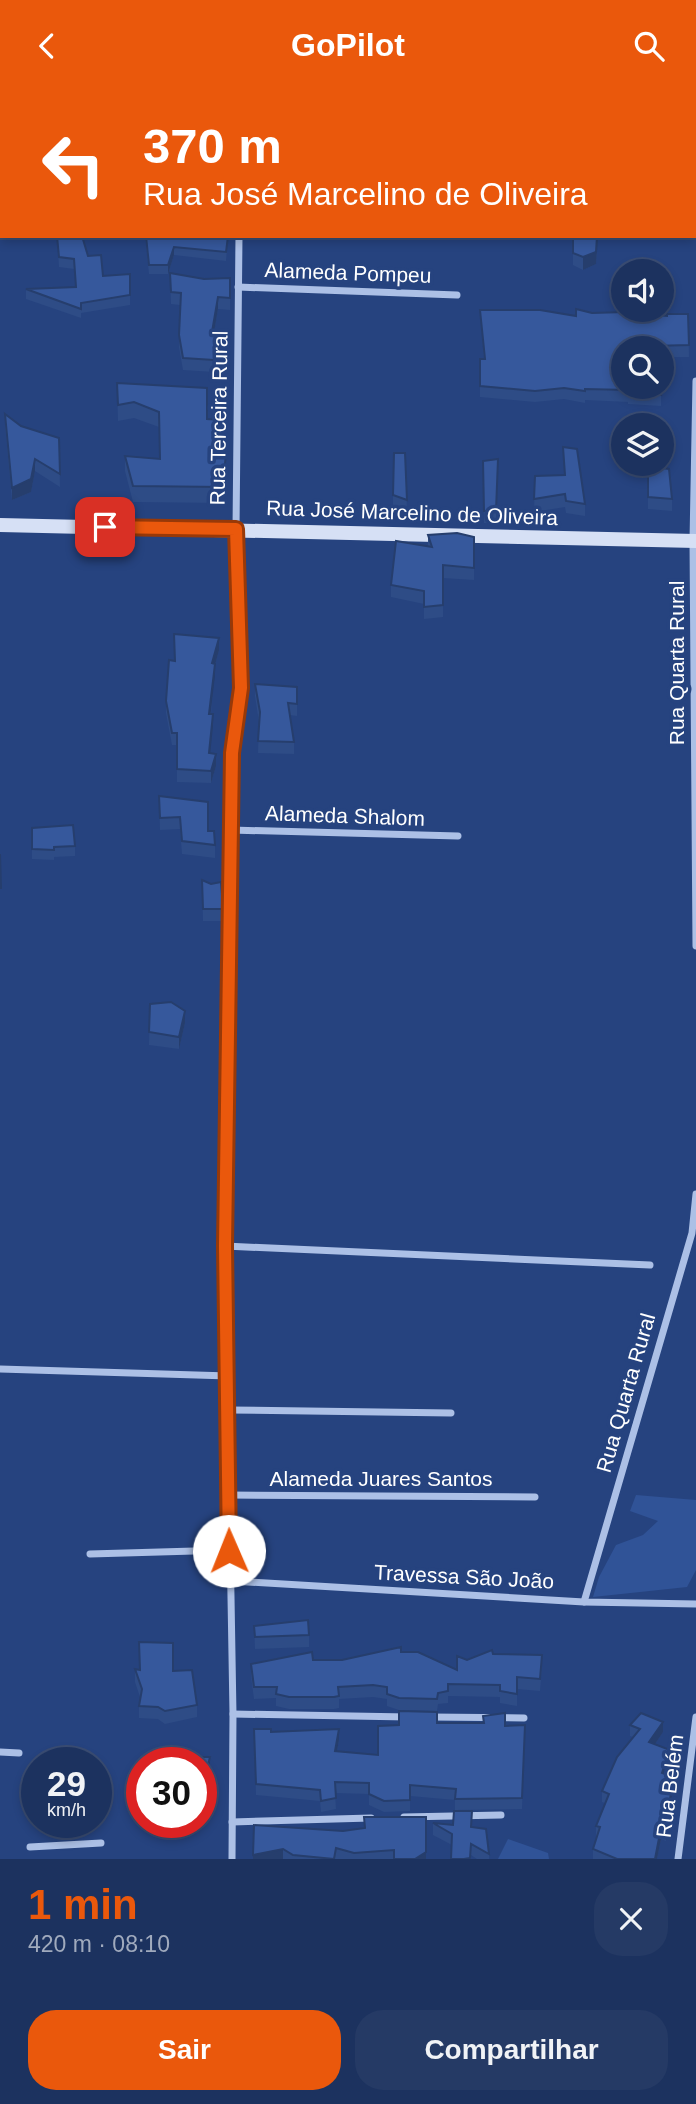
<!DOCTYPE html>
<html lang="pt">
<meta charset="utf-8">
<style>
:root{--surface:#1c325f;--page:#253a65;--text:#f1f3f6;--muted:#a0aabd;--line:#3a4d74;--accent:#ea580c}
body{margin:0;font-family:Arial,sans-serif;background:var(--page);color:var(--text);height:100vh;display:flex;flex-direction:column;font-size:26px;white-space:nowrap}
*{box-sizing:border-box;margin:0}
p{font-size:23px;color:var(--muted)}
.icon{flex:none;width:38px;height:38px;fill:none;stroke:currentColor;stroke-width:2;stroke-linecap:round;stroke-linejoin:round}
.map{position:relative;height:1768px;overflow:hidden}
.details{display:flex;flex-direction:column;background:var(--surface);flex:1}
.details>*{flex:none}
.top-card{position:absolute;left:0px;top:0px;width:696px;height:147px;box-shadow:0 4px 10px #0003,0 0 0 2px var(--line);background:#ea580c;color:#fff;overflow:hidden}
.fabs{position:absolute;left:611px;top:168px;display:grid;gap:14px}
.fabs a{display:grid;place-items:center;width:63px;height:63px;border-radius:50%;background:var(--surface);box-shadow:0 4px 10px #0003,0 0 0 2px var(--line);font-size:35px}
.speed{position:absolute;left:21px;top:1656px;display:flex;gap:14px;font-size:35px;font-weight:700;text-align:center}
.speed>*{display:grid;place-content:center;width:91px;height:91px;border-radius:50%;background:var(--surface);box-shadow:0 4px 10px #0003,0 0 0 2px var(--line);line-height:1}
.speed small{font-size:18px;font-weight:400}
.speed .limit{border:10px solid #d22;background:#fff;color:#111}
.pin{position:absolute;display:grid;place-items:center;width:60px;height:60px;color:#fff;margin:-30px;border-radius:14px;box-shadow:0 4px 10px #0006}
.me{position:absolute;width:77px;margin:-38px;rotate:359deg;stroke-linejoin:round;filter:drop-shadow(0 0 5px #0008)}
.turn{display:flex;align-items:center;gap:24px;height:147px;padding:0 28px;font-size:32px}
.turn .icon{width:91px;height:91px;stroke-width:2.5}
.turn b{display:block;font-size:49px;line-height:60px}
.round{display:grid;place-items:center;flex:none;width:74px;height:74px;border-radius:28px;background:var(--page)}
.overview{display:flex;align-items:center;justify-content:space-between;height:119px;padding:0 28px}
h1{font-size:42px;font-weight:700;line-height:52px;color:var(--accent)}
.button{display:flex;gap:14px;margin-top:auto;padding:14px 28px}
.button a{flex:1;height:80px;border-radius:28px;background:var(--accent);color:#fff;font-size:28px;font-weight:700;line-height:80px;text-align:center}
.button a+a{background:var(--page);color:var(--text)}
header{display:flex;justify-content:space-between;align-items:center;height:91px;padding:0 28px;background:var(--accent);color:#fff;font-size:32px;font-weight:700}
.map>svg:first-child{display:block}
.green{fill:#305397}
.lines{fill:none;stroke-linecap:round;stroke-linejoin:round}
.street{stroke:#acc0e6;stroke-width:7}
.secondary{stroke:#d6e0f5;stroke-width:14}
.wall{fill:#2e4c86}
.shaded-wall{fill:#263e6d}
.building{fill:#36589c;stroke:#263e6d;stroke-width:2}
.route-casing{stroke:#983908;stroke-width:18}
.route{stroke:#ea580c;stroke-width:12}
.labels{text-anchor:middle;stroke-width:7;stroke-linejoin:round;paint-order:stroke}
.street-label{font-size:21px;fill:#fff;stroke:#26437f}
</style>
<header><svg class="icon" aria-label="back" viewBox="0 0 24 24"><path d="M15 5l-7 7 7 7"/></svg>GoPilot<svg class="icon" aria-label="search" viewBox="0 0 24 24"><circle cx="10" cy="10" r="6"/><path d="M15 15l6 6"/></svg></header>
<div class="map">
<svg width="696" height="1768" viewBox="0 0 696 1768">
<rect width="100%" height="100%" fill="#26437f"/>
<!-- green -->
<g class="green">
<polygon points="636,1404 696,1409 696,1479 687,1496 593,1506 599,1486 616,1454 643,1444 658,1430 630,1420"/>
<polygon points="508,1748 548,1762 549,1768 498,1768"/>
</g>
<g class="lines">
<!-- street -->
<g class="street">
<polyline points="233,0 233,2"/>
<polyline points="0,36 2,36"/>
<polyline points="695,44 696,44"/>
<polyline points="0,141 2,141"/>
<polyline points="238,196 457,204"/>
<polyline points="696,290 693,450 696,855"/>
<polyline points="231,739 458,745"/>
<polyline points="225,1155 650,1174"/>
<polyline points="0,1278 229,1285"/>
<polyline points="229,1319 451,1322"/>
<polyline points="228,1404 535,1406"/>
<polyline points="90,1463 229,1459"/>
<polyline points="231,1490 584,1511 696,1513"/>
<polyline points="584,1511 692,1142 696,1103"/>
<polyline points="233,1623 408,1626"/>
<polyline points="430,1626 524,1627"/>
<polyline points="0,1661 19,1662"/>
<polyline points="404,1726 501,1724"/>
<polyline points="232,1731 371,1727"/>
<polyline points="30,1756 101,1752"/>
<polyline points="232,1768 233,1623 225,1155 232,662 241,597 236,438 239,145"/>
<polyline points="678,1768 696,1626"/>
</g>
<!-- secondary -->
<polyline class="secondary" points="0,434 696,450"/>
</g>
<!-- wall -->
<g class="wall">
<polygon points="0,0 39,0 39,2 2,2 2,20 0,20"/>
<polygon points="0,72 2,72 2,118 0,119"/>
<polygon points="57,145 88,165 103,185 130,183 130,214 81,222 81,227 26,208 26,198 76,196 74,178 59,176"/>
<polygon points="145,145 228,145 226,170 174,164 168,183 149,183"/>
<polygon points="573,145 598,145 596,173 583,179 573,174"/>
<polygon points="170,182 204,188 230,187 230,219 218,218 214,242 218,254 214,281 183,279 179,256 180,214 171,213"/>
<polygon points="480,219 576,225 592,222 667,225 688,223 689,266 662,266 662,257 623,257 661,304 661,315 628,313 628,311 585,309 585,312 564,308 535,311 480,306 480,268 484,268"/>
<polygon points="117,292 207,328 223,345 221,361 226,376 223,412 133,411 125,380 125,365 160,368 159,336 134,327 118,330"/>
<polygon points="5,323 21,335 59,347 60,396 35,380 31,401 12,409 5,335"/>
<polygon points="405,362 407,421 393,417 393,404"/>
<polygon points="498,368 496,433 484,432 483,370"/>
<polygon points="648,375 672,408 672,420 648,418"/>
<polygon points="564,384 585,413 585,425 566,422 565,416 534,421 535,385"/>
<polygon points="428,444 474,446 474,489 443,487 443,526 424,528 424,513 391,506 391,494 428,455"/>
<polygon points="219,559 215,574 211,623 213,635 210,662 216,675 211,692 177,691 177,654 172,654 166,622 166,610 175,570"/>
<polygon points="255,593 297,613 297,625 290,624 294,651 294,663 258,662 259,631 255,605"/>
<polygon points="159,705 208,740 215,754 215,767 182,763 180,738 160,739"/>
<polygon points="32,737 75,755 75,765 54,766 54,769 32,768"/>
<polygon points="202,789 223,818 223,830 203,830"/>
<polygon points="150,913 185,932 179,958 149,954"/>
<polygon points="254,1535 309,1544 309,1556 255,1558"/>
<polygon points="401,1561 457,1579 467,1569 493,1563 542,1575 540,1600 517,1598 517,1615 500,1612 500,1606 448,1605 448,1612 438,1613 437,1620 399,1619 387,1615 387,1608 373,1606 339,1608 339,1617 334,1618 289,1618 276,1615 276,1607 254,1608 251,1585 251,1573 313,1569 342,1569"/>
<polygon points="135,1578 173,1580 197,1614 197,1626 165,1633 158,1628 139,1627 139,1615 140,1606 135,1591"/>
<polygon points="483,1625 505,1635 525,1634 522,1718 455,1719 455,1709 410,1705 410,1720 384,1721 369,1714 369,1703 335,1702 336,1718 321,1721 320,1710 256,1704 254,1638 339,1649 337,1660 378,1664 399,1634 437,1632 483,1632"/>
<polygon points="630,1634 663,1641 655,1653 670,1670 665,1683 673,1697 666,1750 661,1748 657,1768 593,1768 593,1758 597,1746 596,1745 596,1735 605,1712 602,1711 602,1700 633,1646 630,1645"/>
<polygon points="201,1671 210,1678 205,1699 201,1697"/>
<polygon points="426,1726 426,1768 253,1768 343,1740"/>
<polygon points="433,1732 472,1736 489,1763 489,1768 477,1768 471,1764 471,1768 451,1768 452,1754 433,1744"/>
</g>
<!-- shaded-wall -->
<g class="shaded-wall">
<polygon points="597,145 598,145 596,173 583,179 583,166"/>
<polygon points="174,156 174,164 168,183 168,174"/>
<polygon points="218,206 218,218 212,254 212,241"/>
<polygon points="218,242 218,254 214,281 214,269"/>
<polygon points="223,329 223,345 219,376 219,361"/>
<polygon points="226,361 226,376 223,412 223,396"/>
<polygon points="35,368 35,380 31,401 12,409 12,397"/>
<polygon points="219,547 219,559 215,574 215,585 209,635 212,572"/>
<polygon points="213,623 213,635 209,675 209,662"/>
<polygon points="216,663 216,675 211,692 211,680"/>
<polygon points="185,920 185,932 179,958 179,946"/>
<polygon points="663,1631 663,1641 649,1662 649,1651"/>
<polygon points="339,1638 339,1649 335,1671 335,1660"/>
<polygon points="670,1659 670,1670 662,1693 662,1682"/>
<polygon points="210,1666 210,1678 205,1699 205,1686"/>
<polygon points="673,1686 673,1697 666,1750 666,1739"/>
<polygon points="661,1737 661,1748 657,1768 655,1768"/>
<polygon points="283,1758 283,1768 253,1768 253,1764"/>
<polygon points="426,1761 426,1768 415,1768"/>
</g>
<!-- building -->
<g class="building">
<polygon points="0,0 38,0 38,2 2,2 2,9 0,8"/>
<rect x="258" y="0" width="366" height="2"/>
<rect x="660" y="0" width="33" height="2"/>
<rect x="0" y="72" width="2" height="35"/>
<polygon points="57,145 82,145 88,165 101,164 103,185 130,183 130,204 81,212 81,218 26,198 76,196 74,168 59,166"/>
<polygon points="146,145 206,146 228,145 226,161 174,156 168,174 149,174"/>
<polygon points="573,145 597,145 596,161 583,166 573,162"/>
<polygon points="170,182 204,188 230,187 230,207 218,206 212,241 218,242 214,269 183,267 179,244 181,202 171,201"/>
<polygon points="576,218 592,222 625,221 667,225 667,223 688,223 689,254 652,255 652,257 623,257 623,296 659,296 661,304 628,302 628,299 585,298 585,300 564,297 535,300 480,295 480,268 485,268 480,219 540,219 576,225"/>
<polygon points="117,292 207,297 207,328 223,329 219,361 226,361 223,396 133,395 125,365 160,368 159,321 134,311 118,314"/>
<polygon points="5,323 21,335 59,347 60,383 35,368 31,388 12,397"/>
<polygon points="563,356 577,358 585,413 566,410 565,403 534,408 535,385 565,384"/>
<polygon points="394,362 405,362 407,409 393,404"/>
<polygon points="498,368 496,420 484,420 483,370"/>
<polygon points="648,375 669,378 672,408 648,406"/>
<polygon points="457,442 474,446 474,477 443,474 443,514 424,516 424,500 391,494 396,450 432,456 428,444"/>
<polygon points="174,543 219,547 212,572 215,573 209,623 213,623 209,662 216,663 211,680 177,678 177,642 172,642 166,610 169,569 175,570"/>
<polygon points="255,593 297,596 297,613 288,612 294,651 258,650 260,621"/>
<polygon points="159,705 208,711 208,740 214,740 215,754 182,750 180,726 160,727"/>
<polygon points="73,734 75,755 54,756 54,759 32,758 32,737"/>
<polygon points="0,763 1,797 0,797"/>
<polygon points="202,789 211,793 221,791 223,818 203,818"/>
<polygon points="171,911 185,920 179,946 149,941 150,913"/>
<polygon points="308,1529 309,1544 255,1546 254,1535"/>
<polygon points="139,1551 173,1552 173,1580 192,1579 197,1614 165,1620 158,1616 139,1615 142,1598 135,1578 140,1579"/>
<polygon points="401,1556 401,1561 418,1561 457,1579 457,1565 467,1569 492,1559 493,1563 542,1564 540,1588 517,1586 517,1603 500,1600 500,1594 448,1593 448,1600 438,1602 437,1608 399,1607 387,1603 387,1596 373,1594 338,1596 339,1605 334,1606 289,1606 276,1603 277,1596 254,1596 251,1573 312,1561 313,1569 342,1569"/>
<polygon points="399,1620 437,1621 437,1632 484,1632 483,1625 505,1622 505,1635 525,1634 522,1707 455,1708 456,1698 410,1694 410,1709 384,1710 369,1703 369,1692 335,1691 336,1707 321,1710 320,1699 256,1693 254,1638 271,1638 271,1641 339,1638 335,1660 378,1664 378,1635 399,1634"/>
<polygon points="641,1622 663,1631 649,1651 670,1659 662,1682 673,1686 666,1739 661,1737 655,1768 617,1768 593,1758 600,1736 596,1735 609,1703 602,1700 617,1666 640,1638 630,1634"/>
<polygon points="170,1666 210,1666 205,1686 201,1685 201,1671 170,1671"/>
<polygon points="454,1720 472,1720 471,1736 486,1738 489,1763 471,1753 470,1767 464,1768 451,1768 452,1743 433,1732 453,1734"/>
<polygon points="364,1726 426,1726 426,1761 415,1768 394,1768 394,1759 354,1762 336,1757 334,1768 293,1764 283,1758 253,1764 254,1734 343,1740 365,1737"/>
</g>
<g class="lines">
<!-- route casing -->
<g class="route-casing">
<polyline id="route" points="105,436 236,438 241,597 232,662 225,1155 229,1460"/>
</g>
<!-- route -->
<use href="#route" class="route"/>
</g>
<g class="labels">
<!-- street labels -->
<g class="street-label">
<text transform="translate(348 182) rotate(2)" y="7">Alameda Pompeu</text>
<text transform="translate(219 327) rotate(-89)" y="7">Rua Terceira Rural</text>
<text transform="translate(412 422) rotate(2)" y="7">Rua José Marcelino de Oliveira</text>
<text transform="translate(677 572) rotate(-90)" y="7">Rua Quarta Rural</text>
<text transform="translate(345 725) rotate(2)" y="7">Alameda Shalom</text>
<text transform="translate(626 1302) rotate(-74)" y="7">Rua Quarta Rural</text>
<text x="381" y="1395">Alameda Juares Santos</text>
<text transform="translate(464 1486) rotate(3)" y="7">Travessa São João</text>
<text transform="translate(670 1695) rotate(-83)" y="7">Rua Belém</text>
</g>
</g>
</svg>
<div class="fabs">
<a><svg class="icon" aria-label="sound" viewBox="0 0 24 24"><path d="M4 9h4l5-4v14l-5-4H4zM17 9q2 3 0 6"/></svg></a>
<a><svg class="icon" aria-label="search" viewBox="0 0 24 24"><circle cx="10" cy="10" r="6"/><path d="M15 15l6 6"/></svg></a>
<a><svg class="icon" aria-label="layers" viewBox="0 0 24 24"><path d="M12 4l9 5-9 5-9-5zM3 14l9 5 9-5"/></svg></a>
</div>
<div class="speed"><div>29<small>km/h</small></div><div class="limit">30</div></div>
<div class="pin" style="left:105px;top:436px;background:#d93025"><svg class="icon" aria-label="arrive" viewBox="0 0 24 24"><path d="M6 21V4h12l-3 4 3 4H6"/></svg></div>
<svg class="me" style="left:229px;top:1460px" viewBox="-20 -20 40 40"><circle r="19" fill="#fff"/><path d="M0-13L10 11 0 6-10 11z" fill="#ea580c"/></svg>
<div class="top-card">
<div class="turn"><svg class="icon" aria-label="left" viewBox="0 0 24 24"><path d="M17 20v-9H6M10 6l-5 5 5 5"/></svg><div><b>370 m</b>Rua José Marcelino de Oliveira</div></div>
</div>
</div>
<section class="details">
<div class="overview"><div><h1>1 min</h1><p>420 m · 08:10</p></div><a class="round"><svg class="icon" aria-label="close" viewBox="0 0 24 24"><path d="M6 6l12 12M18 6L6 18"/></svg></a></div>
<div class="button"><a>Sair</a><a>Compartilhar</a></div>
</section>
